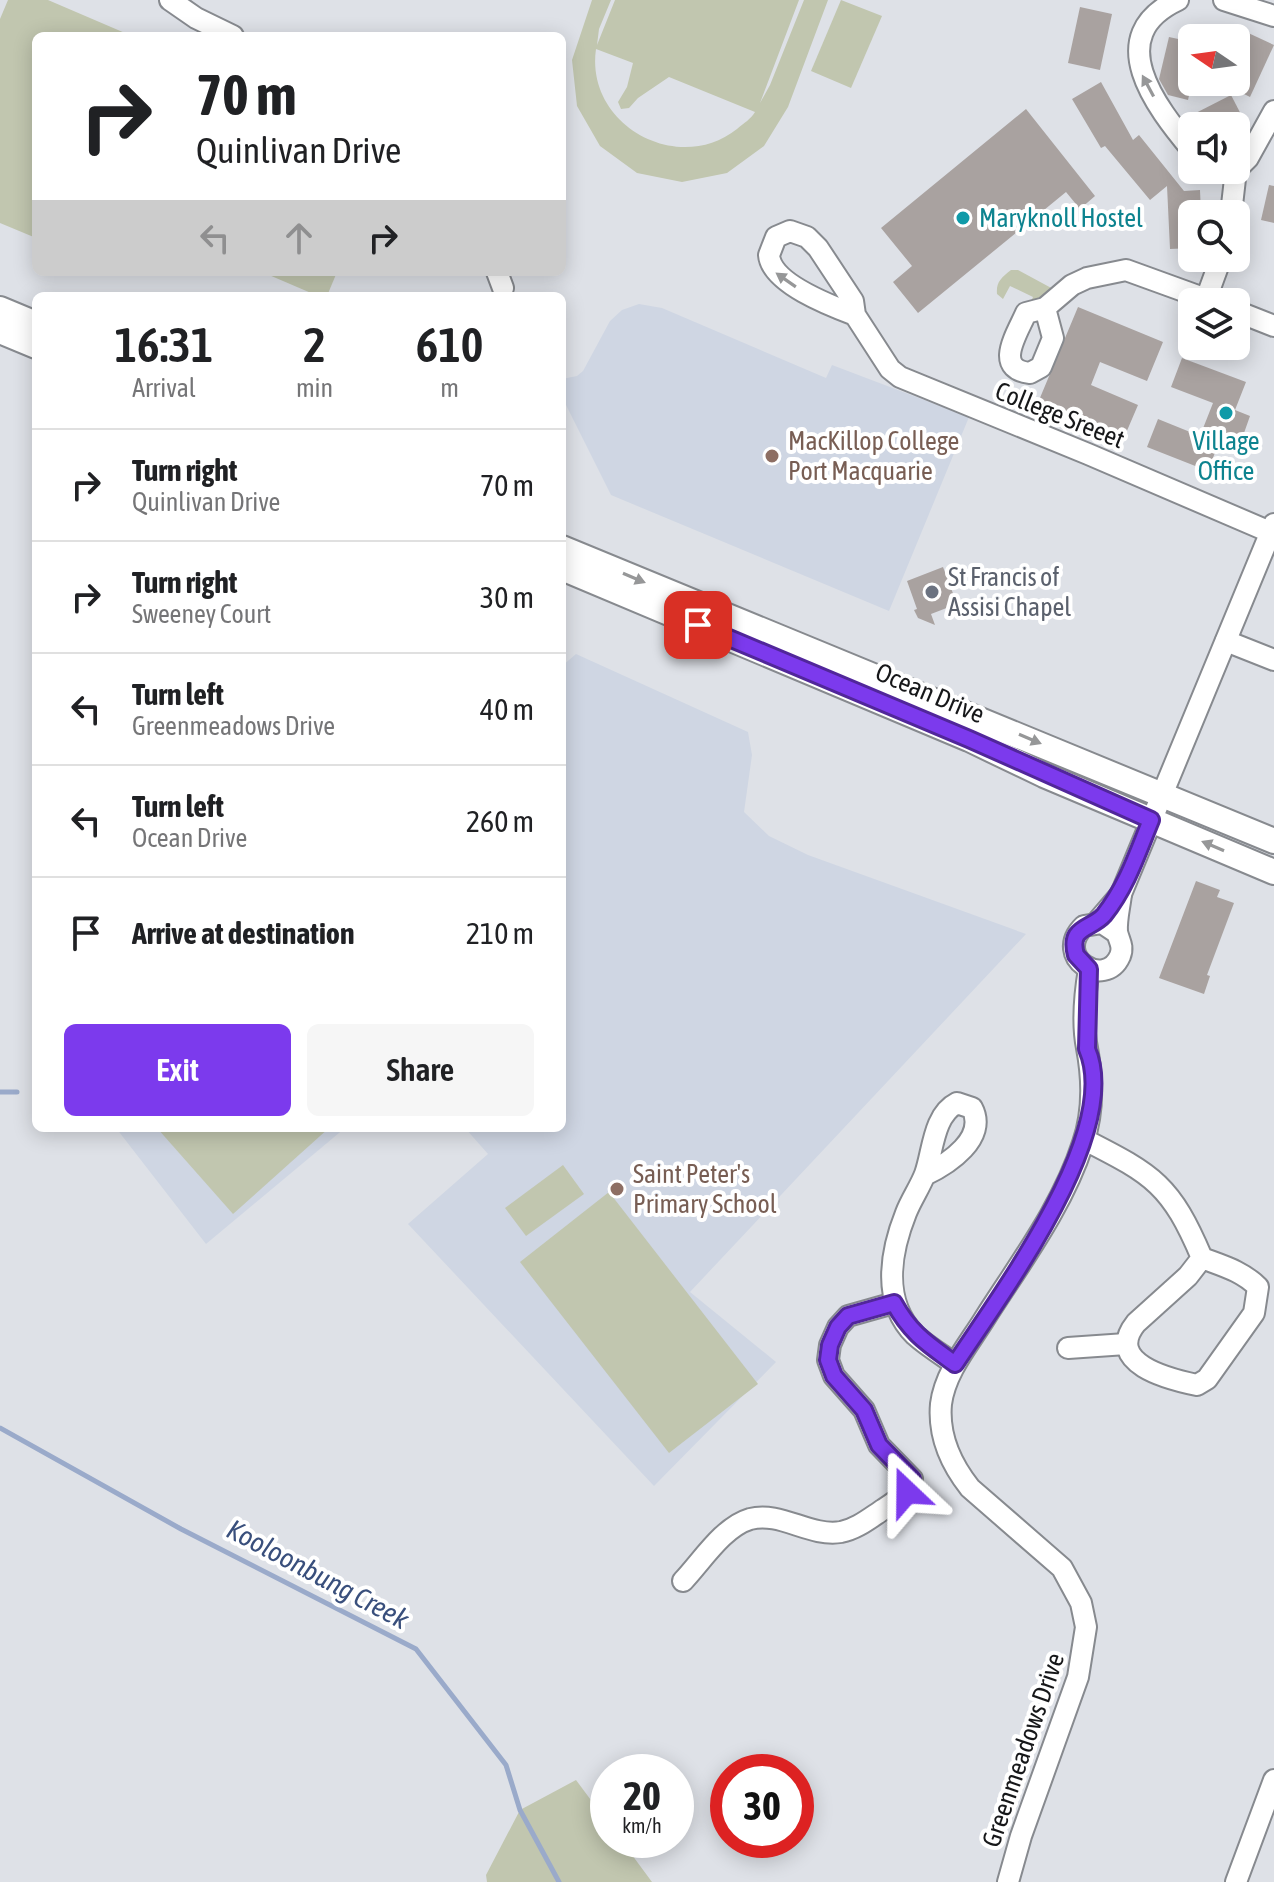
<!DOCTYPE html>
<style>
:root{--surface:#fff;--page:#f6f6f6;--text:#202124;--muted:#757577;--line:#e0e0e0;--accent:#7c3aed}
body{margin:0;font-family:"Asap Condensed",sans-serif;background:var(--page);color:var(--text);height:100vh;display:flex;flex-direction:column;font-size:30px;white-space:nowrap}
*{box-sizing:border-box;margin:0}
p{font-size:26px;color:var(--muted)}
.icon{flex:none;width:44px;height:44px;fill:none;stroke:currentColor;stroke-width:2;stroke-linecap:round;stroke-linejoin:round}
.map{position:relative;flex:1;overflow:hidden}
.sheet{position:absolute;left:32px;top:292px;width:534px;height:840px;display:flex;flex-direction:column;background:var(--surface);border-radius:12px;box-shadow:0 4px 20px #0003}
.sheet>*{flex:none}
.hud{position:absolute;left:32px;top:32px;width:534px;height:244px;border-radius:12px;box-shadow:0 4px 20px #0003;background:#fff;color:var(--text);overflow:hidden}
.needle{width:52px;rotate:283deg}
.controls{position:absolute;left:1178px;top:24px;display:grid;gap:16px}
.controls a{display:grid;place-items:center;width:72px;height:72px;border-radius:12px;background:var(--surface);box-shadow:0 4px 20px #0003;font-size:40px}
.speed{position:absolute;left:590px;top:1754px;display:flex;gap:16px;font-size:40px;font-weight:700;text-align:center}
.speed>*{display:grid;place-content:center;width:104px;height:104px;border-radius:50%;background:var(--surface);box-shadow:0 4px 20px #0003;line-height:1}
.speed small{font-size:20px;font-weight:400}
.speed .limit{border:12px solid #d22;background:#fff;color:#111}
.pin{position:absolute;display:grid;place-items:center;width:68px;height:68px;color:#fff;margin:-34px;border-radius:16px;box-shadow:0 4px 12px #0006}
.me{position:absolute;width:88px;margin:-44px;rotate:337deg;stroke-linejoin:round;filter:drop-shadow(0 0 6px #0008)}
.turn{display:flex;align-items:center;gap:28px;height:168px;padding:0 32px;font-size:36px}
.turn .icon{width:104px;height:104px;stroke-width:2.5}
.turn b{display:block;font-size:56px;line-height:68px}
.lanes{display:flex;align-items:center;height:76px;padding:0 32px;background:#0003;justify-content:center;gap:40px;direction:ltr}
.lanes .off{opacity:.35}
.eta{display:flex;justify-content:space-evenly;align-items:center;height:136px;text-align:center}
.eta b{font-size:48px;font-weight:600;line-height:56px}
.button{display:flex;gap:16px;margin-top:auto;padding:16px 32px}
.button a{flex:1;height:92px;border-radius:12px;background:var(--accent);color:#fff;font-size:32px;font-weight:600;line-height:92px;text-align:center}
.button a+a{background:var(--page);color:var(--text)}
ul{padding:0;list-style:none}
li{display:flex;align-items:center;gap:24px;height:112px;padding:0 32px;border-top:2px solid var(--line)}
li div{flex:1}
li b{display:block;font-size:30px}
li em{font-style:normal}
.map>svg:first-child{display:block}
.built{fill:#cfd6e3}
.green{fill:#c1c6af;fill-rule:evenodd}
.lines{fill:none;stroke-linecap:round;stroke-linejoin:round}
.stream{stroke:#9aaaca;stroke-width:5}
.building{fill:#a9a2a0}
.minor-casing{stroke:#878a8f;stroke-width:24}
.major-casing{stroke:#878a8f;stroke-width:28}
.minor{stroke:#fff;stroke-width:20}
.major{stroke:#fff;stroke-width:24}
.oneway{fill:#969798}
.route-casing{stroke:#51269a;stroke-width:20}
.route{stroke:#7c3aed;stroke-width:14}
.culture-dot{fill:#0f9aa8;stroke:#fff;stroke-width:3}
.education-dot{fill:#8d6e63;stroke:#fff;stroke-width:3}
.worship-dot{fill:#6b7280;stroke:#fff;stroke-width:3}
.labels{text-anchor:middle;stroke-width:8;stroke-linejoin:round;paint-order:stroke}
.culture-label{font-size:26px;fill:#0d838f;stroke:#fff;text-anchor:start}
.street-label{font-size:26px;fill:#161719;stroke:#fff}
.education-label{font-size:26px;fill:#785e54;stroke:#fff;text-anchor:start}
.worship-label{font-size:26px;fill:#5b616d;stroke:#fff;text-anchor:start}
.water-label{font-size:28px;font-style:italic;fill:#394f7c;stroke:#fff}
</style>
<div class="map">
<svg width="1274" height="1882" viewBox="0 0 1274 1882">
<rect width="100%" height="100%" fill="#dee1e7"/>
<!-- built -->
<g class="built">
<polygon points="639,304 662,308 826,378 832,365 969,417 889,611 611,495 562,397 562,379 577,376 583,371 610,321 622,310"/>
<polygon points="576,654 748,732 752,755 744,812 769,836 808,855 1026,934 690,1292 776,1362 654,1486 408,1224 488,1154 465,1128 562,1128 562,666"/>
<polygon points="116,1128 345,1128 206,1244"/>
</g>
<!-- green -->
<g class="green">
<polygon points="8,0 48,0 132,36 36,36 36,238 0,223 0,19"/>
<path d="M592 0H611L599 29 597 45 615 0H799L760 103 770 85 804 0H828L788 107 764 146 727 173 682 182 637 173 600 146 577 106 572 60ZM596 49 633 63 627 87 618 102 621 109 629 108 638 98 669 77 755 112C751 119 744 123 737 129 678 176 585 125 596 49Z"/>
<polygon points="841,0 882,16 851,88 811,71"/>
<path d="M1011 270H1018L1055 290 1027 310 1033 297 1010 286 1003 299 997 294C996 282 1001 278 1011 270Z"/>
<polygon points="262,272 337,272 327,296 318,296"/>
<polygon points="157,1128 329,1128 233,1214"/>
<polygon points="563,1165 584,1194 526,1236 505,1208"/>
<polygon points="609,1192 758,1384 669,1453 520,1262"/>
<polygon points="576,1780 608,1823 608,1840 621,1840 652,1882 487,1882 486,1875 520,1810"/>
</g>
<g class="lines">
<!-- stream -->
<g class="stream">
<polyline points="0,1092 17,1092"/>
<polyline points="0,1428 181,1529 416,1649 506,1765 520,1810 559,1882"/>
</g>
</g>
<!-- building -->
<g class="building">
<polygon points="1080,7 1112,14 1100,70 1068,63"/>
<polygon points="1244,31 1274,45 1250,97 1236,90 1236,49"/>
<polygon points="1169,37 1192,42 1192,82 1188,100 1168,95 1159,79"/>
<polygon points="1101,82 1133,140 1139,135 1184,191 1200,190 1201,214 1192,214 1192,248 1170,249 1167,186 1150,200 1105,146 1101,148 1072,99"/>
<polygon points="1231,95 1247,126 1189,126 1184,119"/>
<polygon points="1026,109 1095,196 1080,209 1066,192 918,313 893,282 912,266 881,228"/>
<polygon points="1269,185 1274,186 1274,223 1261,220"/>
<polygon points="1078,307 1163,342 1147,381 1100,362 1091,385 1138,405 1123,440 1037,405"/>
<polygon points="1182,358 1246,382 1235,410 1250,416 1244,433 1252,437 1246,453 1219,442 1208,471 1147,447 1158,419 1200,436 1213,403 1171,387"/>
<polygon points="943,567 957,604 931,614 935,625 918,618 914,610 917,609 907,581"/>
<polygon points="1196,881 1220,890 1217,897 1234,903 1207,975 1210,976 1204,994 1159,978"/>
</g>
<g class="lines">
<!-- minor casing -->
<g class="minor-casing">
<g id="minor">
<polyline points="170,0 196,18 233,36"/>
<path d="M1178 0C1101 36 1156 107 1192 150"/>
<polyline points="1224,0 1274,16"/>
<polyline points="1231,214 1236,170 1248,158 1274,111"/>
<polyline points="497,272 503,288"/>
<polyline points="1213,302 1206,299 1221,258"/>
<path d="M1045 308 1053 338 1041 367 1030 373C993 369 1017 334 1026 313L1045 308 1072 285 1087 278 1126 270 1206 299"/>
<polyline points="1236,311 1274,326"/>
<path d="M855 315C831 306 771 283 769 255L776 237 790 231 807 237 818 248 853 301 855 315 890 369 900 377 1088 454 1270 532"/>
<polyline points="1226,641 1274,660"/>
<polyline points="1097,922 1121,894 1274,524"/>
<path d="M1117 933 1102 923 1084 926C1052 957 1105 990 1120 956 1124 946 1119 941 1117 932 1116 920 1120 905 1121 894"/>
<path d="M1085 1140C1154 1175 1171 1185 1202 1258 1223 1266 1242 1271 1258 1287L1254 1313 1207 1379 1197 1385C1168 1379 1104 1363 1136 1323L1188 1276 1202 1258"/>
<path d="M925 1175C948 1164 988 1138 972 1108L957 1103C933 1115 933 1152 925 1174 920 1187 911 1200 906 1213 890 1253 882 1302 915 1335 927 1346 942 1355 955 1364"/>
<polyline points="1068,1348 1126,1344"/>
<path d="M683 1581C702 1561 723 1527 750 1519 781 1511 809 1537 841 1532 857 1529 870 1518 884 1509 895 1501 910 1494 912 1479L879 1445 864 1410 834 1376 828 1360 830 1345 838 1327 848 1316 894 1303"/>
<path d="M1008 1882 1021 1836 1078 1677 1086 1627 1081 1603 1062 1568 970 1488C951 1464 938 1437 941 1404 945 1372 969 1344 985 1318 1020 1263 1063 1206 1083 1143 1094 1111 1093 1080 1087 1048 1082 1023 1085 993 1089 969"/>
<polyline points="1236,1882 1274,1780"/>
</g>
</g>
<!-- major casing -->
<g class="major-casing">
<g id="major">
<polyline points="0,309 36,324"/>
<polyline points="0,331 36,346"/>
<polyline points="562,548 1274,841"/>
<polyline points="562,568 969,739 1044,775 1274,872"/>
</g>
</g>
<!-- minor -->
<use href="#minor" class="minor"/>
<!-- major -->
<use href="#major" class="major"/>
</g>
<!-- one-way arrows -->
<defs><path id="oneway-solid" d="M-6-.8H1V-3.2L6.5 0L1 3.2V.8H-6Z" transform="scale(2)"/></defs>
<g class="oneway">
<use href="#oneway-solid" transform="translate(1148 86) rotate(-118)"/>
<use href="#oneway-solid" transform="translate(786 280) rotate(-145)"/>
<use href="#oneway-solid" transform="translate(634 578) rotate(23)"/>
<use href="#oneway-solid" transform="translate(1030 739) rotate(23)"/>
<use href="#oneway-solid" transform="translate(1213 846) rotate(-157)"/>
</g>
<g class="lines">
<!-- route casing -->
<g class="route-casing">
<path id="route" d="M698 625 969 739 1151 820C1137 854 1127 886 1104 915 1091 930 1068 926 1076 955L1089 969 1087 1049C1123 1132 1000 1295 955 1364 928 1344 911 1334 894 1303L848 1316 838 1327 830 1345 828 1360 834 1376 864 1410 879 1445 912 1479 907 1492"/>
</g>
<!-- route -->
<use href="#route" class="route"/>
</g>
<!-- markers -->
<g class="culture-dot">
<circle cx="963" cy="218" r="8"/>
<circle cx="1226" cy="413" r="8"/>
</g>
<g class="education-dot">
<circle cx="772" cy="456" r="8"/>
<circle cx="617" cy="1189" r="8"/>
</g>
<circle class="worship-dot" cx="932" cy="592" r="8"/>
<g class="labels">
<!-- culture labels -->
<g class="culture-label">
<text x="979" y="227">Maryknoll Hostel</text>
<text x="1226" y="450" text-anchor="middle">Village<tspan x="1226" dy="30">Office</tspan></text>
</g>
<!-- street labels -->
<g class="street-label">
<text transform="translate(1060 415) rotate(22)" y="9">College Sreeet</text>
<text transform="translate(930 693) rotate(23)" y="9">Ocean Drive</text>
<text transform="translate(1023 1750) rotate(-71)" y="9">Greenmeadows Drive</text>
</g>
<!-- education labels -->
<g class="education-label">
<text x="788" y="450">MacKillop College<tspan x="788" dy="30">Port Macquarie</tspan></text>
<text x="633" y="1183">Saint Peter's<tspan x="633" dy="30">Primary School</tspan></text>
</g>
<!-- worship labels -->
<g class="worship-label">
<text x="948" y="586">St Francis of<tspan x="948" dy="30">Assisi Chapel</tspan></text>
</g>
<!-- water labels -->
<g class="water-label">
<text transform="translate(318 1574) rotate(28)" y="10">Kooloonbung Creek</text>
</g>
</g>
</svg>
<div class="controls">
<a><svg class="needle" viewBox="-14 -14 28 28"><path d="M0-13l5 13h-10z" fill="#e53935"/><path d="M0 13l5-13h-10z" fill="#757577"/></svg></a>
<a><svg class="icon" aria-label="sound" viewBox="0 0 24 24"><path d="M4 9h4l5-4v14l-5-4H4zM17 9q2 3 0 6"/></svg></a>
<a><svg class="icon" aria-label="search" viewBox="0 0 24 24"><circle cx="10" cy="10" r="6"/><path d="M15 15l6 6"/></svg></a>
<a><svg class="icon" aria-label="layers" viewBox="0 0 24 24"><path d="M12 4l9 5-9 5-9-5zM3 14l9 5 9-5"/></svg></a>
</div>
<div class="speed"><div>20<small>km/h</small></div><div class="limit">30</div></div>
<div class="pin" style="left:698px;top:625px;background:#d93025"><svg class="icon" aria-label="arrive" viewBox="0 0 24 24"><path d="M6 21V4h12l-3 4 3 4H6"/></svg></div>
<svg class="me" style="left:907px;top:1492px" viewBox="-20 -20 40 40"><path d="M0-17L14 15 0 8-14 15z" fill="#7c3aed" stroke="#fff" stroke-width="4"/></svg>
<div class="hud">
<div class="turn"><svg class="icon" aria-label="right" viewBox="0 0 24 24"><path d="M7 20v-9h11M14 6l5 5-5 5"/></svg><div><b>70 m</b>Quinlivan Drive</div></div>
<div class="lanes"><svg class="icon off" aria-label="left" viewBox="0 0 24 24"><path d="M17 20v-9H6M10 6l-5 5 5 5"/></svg><svg class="icon off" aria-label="ahead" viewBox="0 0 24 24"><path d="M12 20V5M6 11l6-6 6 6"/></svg><svg class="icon" aria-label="right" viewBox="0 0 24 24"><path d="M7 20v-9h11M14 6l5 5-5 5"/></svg></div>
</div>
<section class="sheet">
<div class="eta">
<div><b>16:31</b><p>Arrival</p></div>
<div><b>2</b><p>min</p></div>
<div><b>610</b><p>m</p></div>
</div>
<ul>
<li><svg class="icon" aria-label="right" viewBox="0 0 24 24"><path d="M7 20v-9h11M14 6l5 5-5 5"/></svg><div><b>Turn right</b><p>Quinlivan Drive</p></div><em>70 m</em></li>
<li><svg class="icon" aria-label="right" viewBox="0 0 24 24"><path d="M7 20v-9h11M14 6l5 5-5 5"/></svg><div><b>Turn right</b><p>Sweeney Court</p></div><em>30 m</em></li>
<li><svg class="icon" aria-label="left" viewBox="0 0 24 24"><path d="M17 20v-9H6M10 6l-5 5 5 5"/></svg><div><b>Turn left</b><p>Greenmeadows Drive</p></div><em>40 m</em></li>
<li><svg class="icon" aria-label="left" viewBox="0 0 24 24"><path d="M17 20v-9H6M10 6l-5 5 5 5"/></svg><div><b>Turn left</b><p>Ocean Drive</p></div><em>260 m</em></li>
<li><svg class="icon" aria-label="arrive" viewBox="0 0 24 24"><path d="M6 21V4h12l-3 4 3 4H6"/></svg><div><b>Arrive at destination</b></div><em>210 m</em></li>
</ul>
<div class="button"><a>Exit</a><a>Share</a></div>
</section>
</div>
